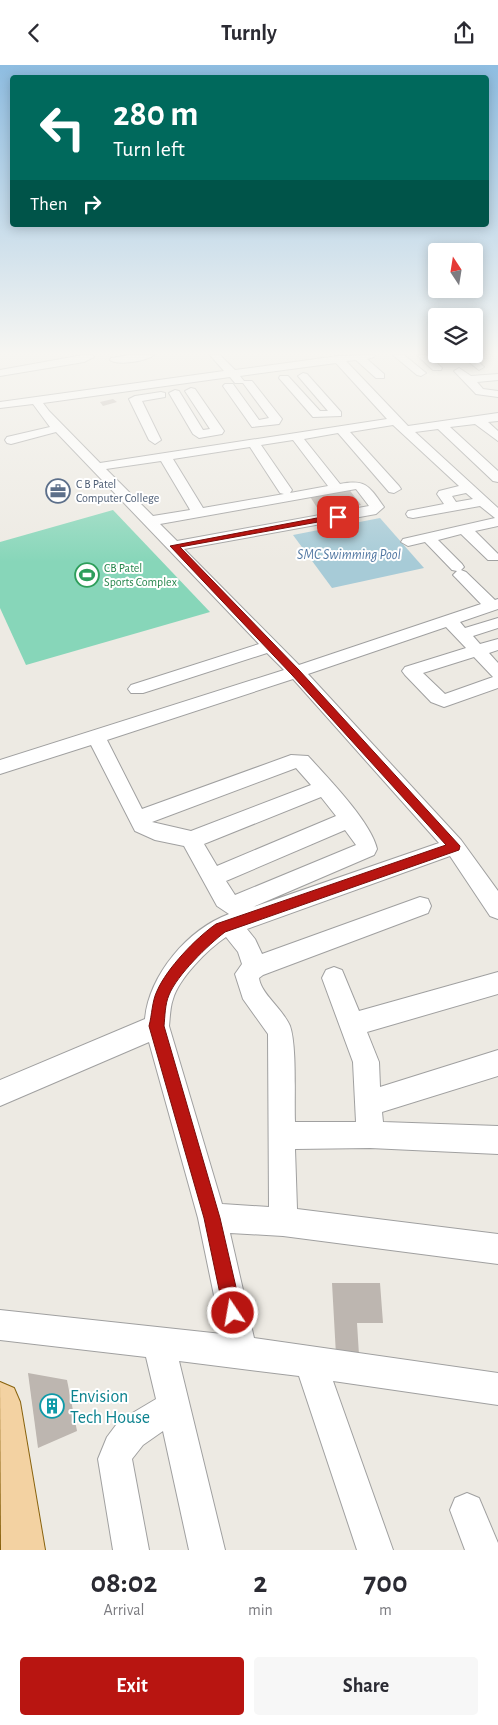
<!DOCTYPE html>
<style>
:root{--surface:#fff;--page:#f7f7f7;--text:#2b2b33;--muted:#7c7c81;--accent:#b81511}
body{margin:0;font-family:"Alegreya Sans",sans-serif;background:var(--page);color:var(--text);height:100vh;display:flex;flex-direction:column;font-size:19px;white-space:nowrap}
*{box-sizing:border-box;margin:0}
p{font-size:16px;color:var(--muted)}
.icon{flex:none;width:28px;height:28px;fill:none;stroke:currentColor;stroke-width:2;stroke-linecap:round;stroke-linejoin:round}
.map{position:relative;height:1485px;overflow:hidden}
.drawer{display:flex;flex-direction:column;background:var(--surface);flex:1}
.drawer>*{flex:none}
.top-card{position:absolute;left:10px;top:10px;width:479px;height:152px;border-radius:5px;box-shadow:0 2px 12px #0003;background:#00695c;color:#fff;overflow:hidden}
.needle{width:32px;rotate:348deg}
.buttons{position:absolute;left:428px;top:178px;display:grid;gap:10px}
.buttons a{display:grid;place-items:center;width:55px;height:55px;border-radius:5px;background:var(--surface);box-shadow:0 2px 12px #0003;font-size:25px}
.pin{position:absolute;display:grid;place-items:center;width:42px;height:42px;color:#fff;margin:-21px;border-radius:10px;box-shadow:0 2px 8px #0006}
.me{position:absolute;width:55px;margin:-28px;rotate:348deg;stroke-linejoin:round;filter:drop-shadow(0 0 4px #0008)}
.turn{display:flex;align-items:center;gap:18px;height:105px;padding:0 20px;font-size:22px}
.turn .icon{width:65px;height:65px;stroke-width:2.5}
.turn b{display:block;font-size:35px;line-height:42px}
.then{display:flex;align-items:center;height:48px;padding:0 20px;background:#0003;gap:10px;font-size:19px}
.eta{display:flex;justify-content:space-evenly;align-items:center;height:85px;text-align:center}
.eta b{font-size:30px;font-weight:600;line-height:35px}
.primary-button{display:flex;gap:10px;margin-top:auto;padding:10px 20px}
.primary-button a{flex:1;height:58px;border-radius:5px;background:var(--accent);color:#fff;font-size:20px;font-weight:600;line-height:58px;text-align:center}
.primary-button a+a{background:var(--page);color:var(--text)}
header{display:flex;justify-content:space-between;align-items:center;height:65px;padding:0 20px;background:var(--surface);font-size:22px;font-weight:600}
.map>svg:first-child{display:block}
.pitch{fill:#87d6b9}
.water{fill:#a7cbd7}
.building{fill:#bdb6b0}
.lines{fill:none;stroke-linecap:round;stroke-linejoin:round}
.minor-casing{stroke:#a0a0a0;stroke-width:2}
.major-casing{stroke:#88620d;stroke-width:2}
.minor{fill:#fff;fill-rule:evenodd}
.major{fill:#f3d2a2;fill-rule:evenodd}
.route{fill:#b81511;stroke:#780e0b}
.labels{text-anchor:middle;stroke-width:4;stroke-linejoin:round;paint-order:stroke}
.far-service-label{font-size:12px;fill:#4e5e75;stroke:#fff;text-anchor:start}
.far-leisure-label{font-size:12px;fill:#27864d;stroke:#fff;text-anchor:start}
.far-water-label{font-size:14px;font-style:italic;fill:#5278a3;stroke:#fff}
.near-culture-label{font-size:18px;fill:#0d838f;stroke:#fff;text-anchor:start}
</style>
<header><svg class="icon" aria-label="back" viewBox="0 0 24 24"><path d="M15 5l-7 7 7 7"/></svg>Turnly<svg class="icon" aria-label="share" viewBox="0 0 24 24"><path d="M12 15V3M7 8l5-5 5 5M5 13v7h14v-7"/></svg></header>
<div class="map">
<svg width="498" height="1485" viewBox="0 0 498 1485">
<rect width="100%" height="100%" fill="#edeae3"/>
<!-- pitch -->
<polygon class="pitch" points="113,445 210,547 26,600 0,543 0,477"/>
<!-- water -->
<polygon class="water" points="380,453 424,503 332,523 293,470"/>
<!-- building -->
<g class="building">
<polygon points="113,334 117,337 103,341 100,337"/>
<polygon points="348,423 361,440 321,449 309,430"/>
<polygon points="332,1218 380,1218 383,1258 357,1258 359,1290 336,1290"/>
<polygon points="28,1308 67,1315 77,1366 38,1383"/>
</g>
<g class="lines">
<!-- minor casing -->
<g class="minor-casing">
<g id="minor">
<polygon points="83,290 93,290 94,292 84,297 0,311 0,305"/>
<path d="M130 290H154C147 296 117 301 110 295L111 293Z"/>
<path d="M210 290H220L235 305 338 291 375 290 374 292 367 294 384 309V313H376L356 295 346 296 408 361 498 348V356L488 357 498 366V376L475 359 450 362 498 406V417L493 416 438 364 415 367 498 443V461L475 466 498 489V495H488L461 469 438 475 462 499 464 502 461 505 466 507 495 535 498 534V544L460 557 465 563 498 553V563L473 571 480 579 498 574V585L489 588 498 598V623L444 642 431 637 405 610 402 606 405 602 466 583 446 562 308 609 461 775 498 826V854L490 851 450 791 247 864 255 874 262 889 420 832 428 834 431 841 428 848 263 910 259 913C261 929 283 944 290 961 297 981 294 1034 295 1057H356L353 997 322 913 326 905 334 902 342 905 359 946 498 907V929L367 967 379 997 380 1022 498 985V1011L382 1047 383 1057 498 1061V1089L370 1083 295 1084 297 1144 498 1169V1199L283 1171 230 1168 254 1273 498 1308V1340L333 1316 393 1485H357L299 1311 179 1296 225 1485H189L163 1366 143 1380 132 1394 149 1485H113L98 1394 107 1372 119 1356 156 1334 146 1292 0 1275V1245L222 1269 198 1153 149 977 0 1041V1015L145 954C149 910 188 864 229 849L217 841 184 781 155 775 135 766 91 680 0 709V695L284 605 267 588 143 628H131L128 624 131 620 259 579 56 367 11 379 7 378 5 375 7 372 50 362 33 339 0 343V337L224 306ZM336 298 387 354 100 398 49 346 43 338 230 312 235 318H243L269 353 259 355 233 319H225L223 321 252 362 279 359 282 354 252 316H244L240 311ZM393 360 459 421 439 426 437 429 444 439 408 446 406 449 408 452 413 453 480 441 495 453 403 474 401 477 408 481 425 477 452 505 457 506 453 510 456 513 481 539 299 600 184 484 376 449 384 442C369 421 366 414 340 419L304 374 338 368 389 427 394 428 401 424 399 421 350 367ZM293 375 328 421 290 428 292 425 261 380ZM250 382 280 428 284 429 203 443 173 394ZM161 396 189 443 190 445 153 451 106 404ZM356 424 369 441 177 476 160 459ZM466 428 473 434 456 437 452 431ZM474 592 493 612 445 629 423 608ZM293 614 439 778 253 842 374 790 377 784C371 757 328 713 308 691L291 690 142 744 107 675ZM296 703 311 720 191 766 152 757ZM321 732 336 751 217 801 204 779ZM345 765 356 780 235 830 226 816ZM226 872 238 887 242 899 235 909 243 934 268 969 269 1142 222 1139 169 961C170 952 170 942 173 934 179 913 208 884 226 872Z"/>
<polygon points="393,290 404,290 426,308 421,311 417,310"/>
<polygon points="417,290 428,290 442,303 441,305 433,305"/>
<polygon points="460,290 471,290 484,302 479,305"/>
<polygon points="459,303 471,311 498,309 498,315 477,317 483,324 498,326 498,332 476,329 454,306"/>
<polygon points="303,308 307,309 341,347 341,351 313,352 279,313 280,311 288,311 320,346 328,346 298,311"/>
<polygon points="191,323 195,324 224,366 222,369 199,373 193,369 169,328 175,325 179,326 203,365 210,364 185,326"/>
<polygon points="161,327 165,328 165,332 142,336 161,375 155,379 149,375 129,334 135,331"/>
<polygon points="467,1428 479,1433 498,1478 498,1485 465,1485 450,1445 455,1433"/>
</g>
</g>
<!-- major casing -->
<g class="major-casing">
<polygon id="major" points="0,1317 14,1323 20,1337 45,1485 1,1485"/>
</g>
<!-- minor -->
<use href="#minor" class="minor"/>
<!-- major -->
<use href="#major" class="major"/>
</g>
<!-- sky -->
<linearGradient id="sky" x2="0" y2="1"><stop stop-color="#8ebde1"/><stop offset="0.58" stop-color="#f7f6f2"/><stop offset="1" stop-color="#f7f6f2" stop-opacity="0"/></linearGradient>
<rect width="498" height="497" fill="url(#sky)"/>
<!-- route -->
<path class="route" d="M338 449 341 452 340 453 180 482 299 605 460 781 459 785 225 867C208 880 177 910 169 930 165 939 165 951 164 961L220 1153 242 1248 239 1255 233 1257 227 1255 224 1248 204 1153 149 961C152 950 152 936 157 926 167 903 196 873 216 859L446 780 292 610 170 481Z"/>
<!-- icons -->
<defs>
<g id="office-ring" transform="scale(1.25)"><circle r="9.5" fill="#fff" stroke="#5c6f8a" stroke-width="1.5"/><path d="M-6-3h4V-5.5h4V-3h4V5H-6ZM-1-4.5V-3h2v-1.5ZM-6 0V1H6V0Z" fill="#5c6f8a"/></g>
<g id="stadium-ring" transform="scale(1.25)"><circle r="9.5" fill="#fff" stroke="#2e9e5b" stroke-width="1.5"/><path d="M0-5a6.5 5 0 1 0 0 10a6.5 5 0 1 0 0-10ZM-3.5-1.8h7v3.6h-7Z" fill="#2e9e5b"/></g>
<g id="building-ring" transform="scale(1.25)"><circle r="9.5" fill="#fff" stroke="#0f9aa8" stroke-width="1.5"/><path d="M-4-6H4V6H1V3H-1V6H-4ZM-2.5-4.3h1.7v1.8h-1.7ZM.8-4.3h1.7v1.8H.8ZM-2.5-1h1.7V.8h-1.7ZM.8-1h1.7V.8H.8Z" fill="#0f9aa8"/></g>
</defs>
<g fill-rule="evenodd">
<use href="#office-ring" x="58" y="426"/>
<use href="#stadium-ring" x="87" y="510"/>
<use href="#building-ring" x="52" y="1341"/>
</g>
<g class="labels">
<!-- far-service labels -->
<g class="far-service-label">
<text x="76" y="423">C B Patel<tspan x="76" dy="14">Computer College</tspan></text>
</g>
<!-- far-leisure labels -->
<g class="far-leisure-label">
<text x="104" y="507">CB Patel<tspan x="104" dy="14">Sports Complex</tspan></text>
</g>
<!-- far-water labels -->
<g class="far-water-label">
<text x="349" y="494">SMC Swimming Pool</text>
</g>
<!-- near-culture labels -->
<g class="near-culture-label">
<text x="70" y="1337">Envision<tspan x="70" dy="21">Tech House</tspan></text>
</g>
</g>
</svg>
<div class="buttons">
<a><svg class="needle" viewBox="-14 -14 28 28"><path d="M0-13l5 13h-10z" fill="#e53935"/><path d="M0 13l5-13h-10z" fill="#7c7c81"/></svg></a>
<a><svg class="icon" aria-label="layers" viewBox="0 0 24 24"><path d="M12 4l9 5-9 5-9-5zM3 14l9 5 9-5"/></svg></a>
</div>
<div class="pin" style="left:338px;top:452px;background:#d93025"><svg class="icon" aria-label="arrive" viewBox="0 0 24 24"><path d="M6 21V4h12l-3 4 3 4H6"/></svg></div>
<svg class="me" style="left:233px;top:1248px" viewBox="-20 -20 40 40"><circle r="17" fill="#b81511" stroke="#fff" stroke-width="3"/><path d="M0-11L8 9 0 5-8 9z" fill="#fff"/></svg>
<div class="top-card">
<div class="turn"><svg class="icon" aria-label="left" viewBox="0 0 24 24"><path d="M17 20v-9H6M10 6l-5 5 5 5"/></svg><div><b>280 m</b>Turn left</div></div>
<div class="then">Then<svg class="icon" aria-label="right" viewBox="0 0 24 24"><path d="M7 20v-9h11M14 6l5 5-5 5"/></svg></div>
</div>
</div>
<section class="drawer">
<div class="eta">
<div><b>08:02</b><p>Arrival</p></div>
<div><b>2</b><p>min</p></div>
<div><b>700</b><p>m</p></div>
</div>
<div class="primary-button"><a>Exit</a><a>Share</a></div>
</section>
